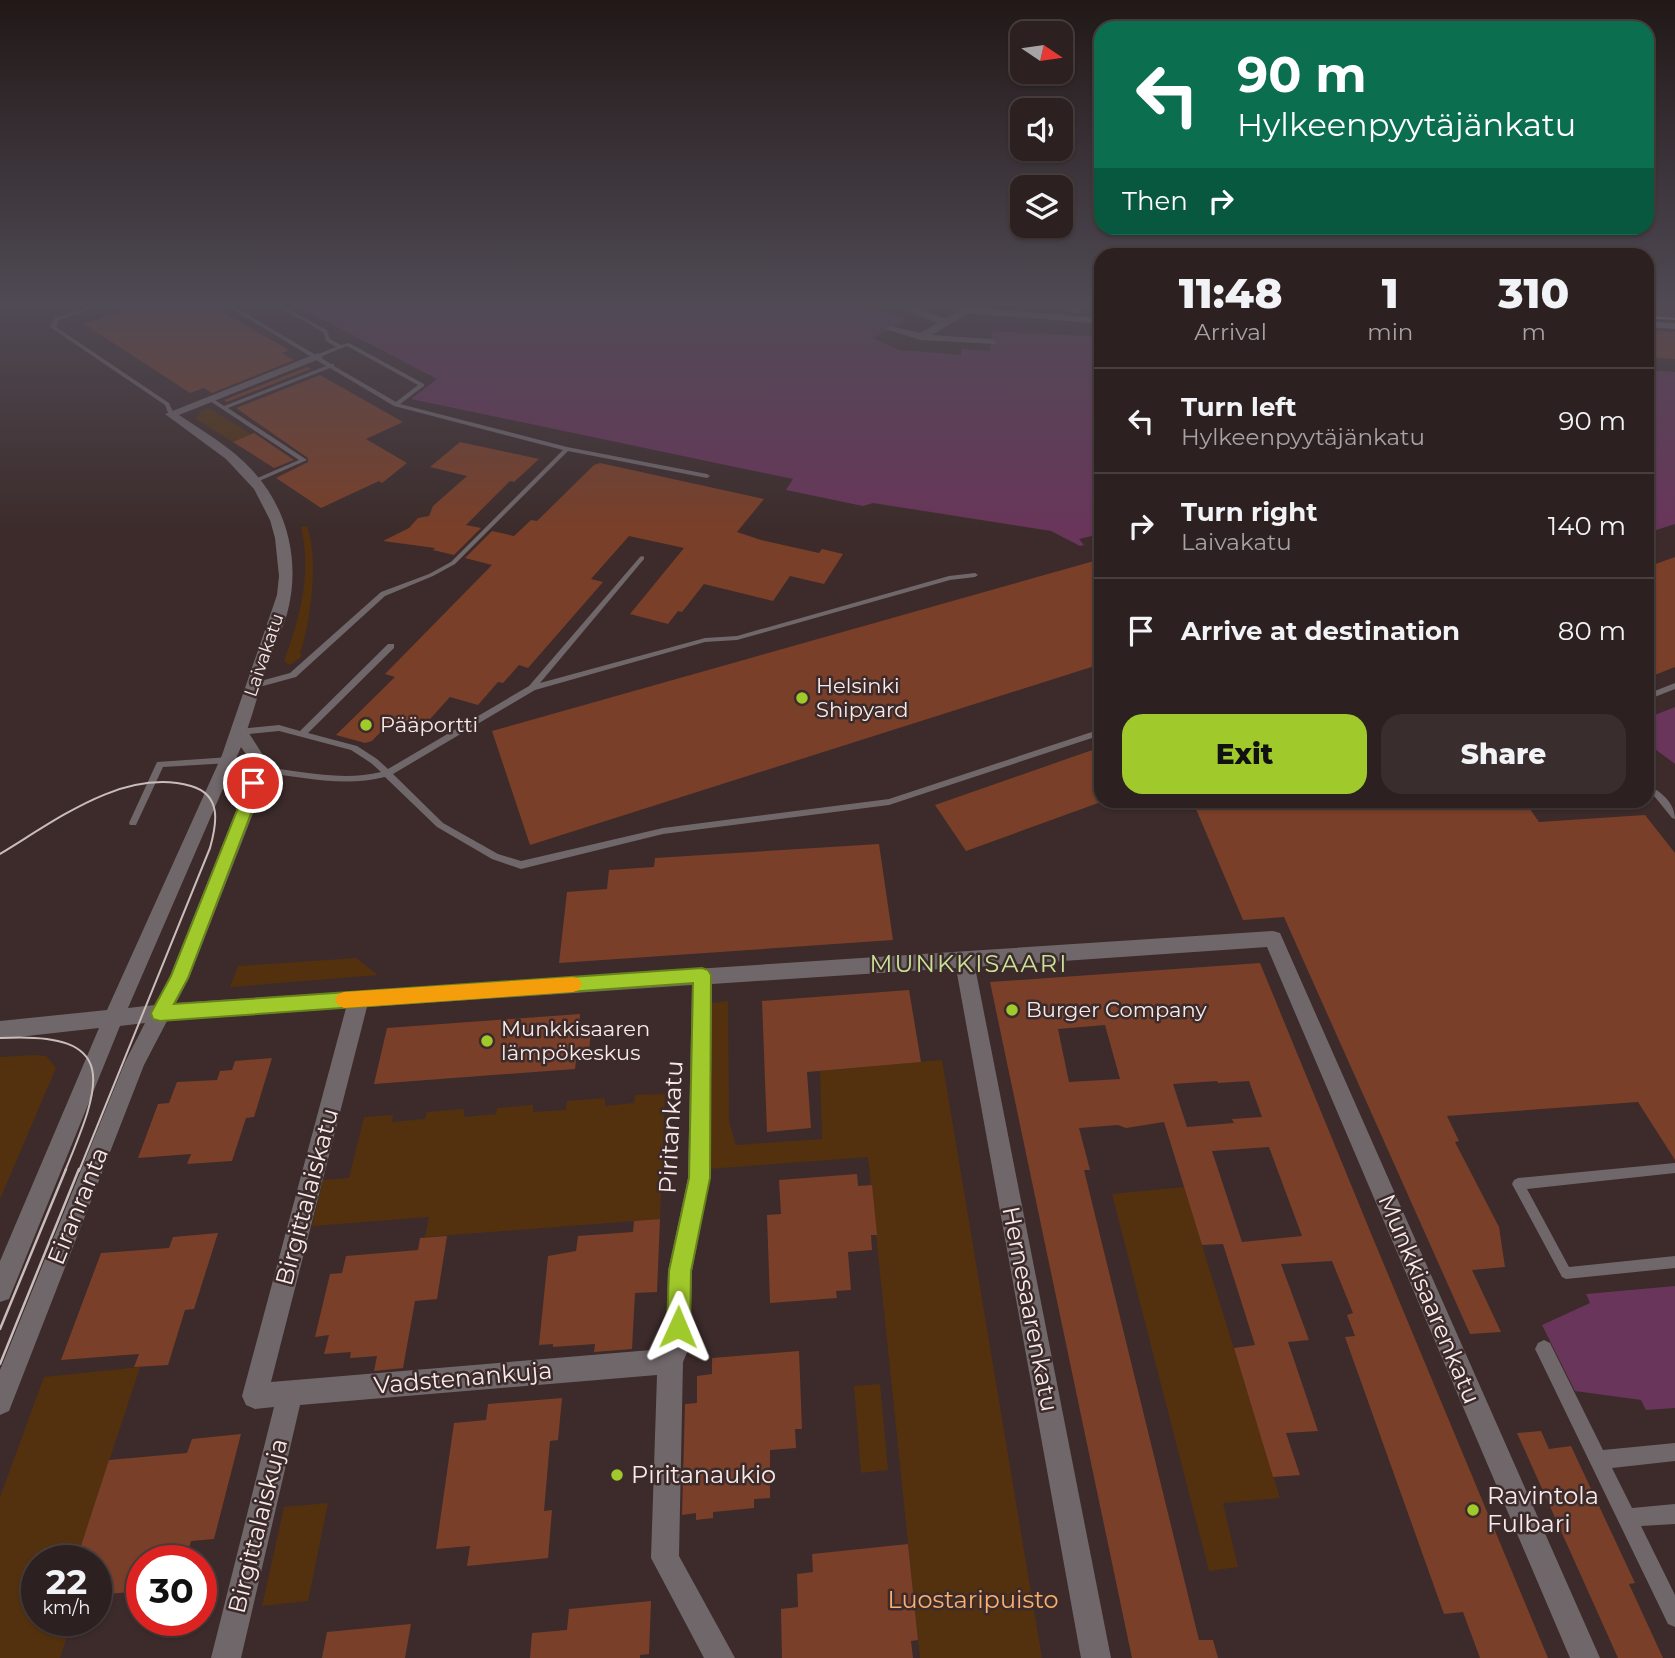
<!DOCTYPE html>
<meta charset="utf-8">
<style>
:root{--surface:#2d2020;--page:#392d2d;--text:#f1f3f6;--muted:#a7a3a5;--line:#483e3e;--accent:#a0c92b}
body{margin:0;font-family:Montserrat,sans-serif;background:var(--page);color:var(--text);height:100vh;display:flex;flex-direction:column;font-size:26px;white-space:nowrap}
*{box-sizing:border-box;margin:0}
p{font-size:23px;color:var(--muted)}
.icon{flex:none;width:38px;height:38px;fill:none;stroke:currentColor;stroke-width:2;stroke-linecap:round;stroke-linejoin:round}
.map{position:relative;flex:1;overflow:hidden}
.panel{position:absolute;left:1094px;top:248px;width:560px;height:560px;display:flex;flex-direction:column;background:var(--surface);border-radius:21px;box-shadow:0 2px 5px #0004,0 0 0 2px var(--line)}
.panel>*{flex:none}
.top-card{position:absolute;left:1094px;top:21px;width:560px;height:214px;border-radius:21px;box-shadow:0 2px 5px #0004,0 0 0 2px var(--line);background:#0b6e4f;color:#fff;overflow:hidden}
.needle{width:46px;rotate:103deg}
.tools{position:absolute;left:1010px;top:21px;display:grid;gap:14px}
.tools a{display:grid;place-items:center;width:63px;height:63px;border-radius:14px;background:var(--surface);box-shadow:0 2px 5px #0004,0 0 0 2px var(--line);font-size:35px}
.speed{position:absolute;left:21px;top:1545px;display:flex;gap:14px;font-size:35px;font-weight:700;text-align:center}
.speed>*{display:grid;place-content:center;width:91px;height:91px;border-radius:50%;background:var(--surface);box-shadow:0 2px 5px #0004,0 0 0 2px var(--line);line-height:1}
.speed small{font-size:18px;font-weight:400}
.speed .limit{border:10px solid #d22;background:#fff;color:#111}
.pin{position:absolute;display:grid;place-items:center;width:60px;height:60px;color:#fff;margin:-30px;border:4px solid #fff;border-radius:50%;box-shadow:0 2px 7px #0007}
.me{position:absolute;width:77px;margin:-38px;rotate:1deg;stroke-linejoin:round;filter:drop-shadow(0 0 5px #0008)}
.turn{display:flex;align-items:center;gap:24px;height:147px;padding:0 28px;font-size:32px}
.turn .icon{width:91px;height:91px;stroke-width:2.5}
.turn b{display:block;font-size:49px;line-height:60px}
.then{display:flex;align-items:center;height:66px;padding:0 28px;background:#0003;gap:14px;font-size:26px}
.eta{display:flex;justify-content:space-evenly;align-items:center;height:119px;text-align:center}
.eta b{font-size:42px;font-weight:800;line-height:49px}
.primary-button{display:flex;gap:14px;margin-top:auto;padding:14px 28px}
.primary-button a{flex:1;height:80px;border-radius:21px;background:var(--accent);color:#111;font-size:28px;font-weight:800;line-height:80px;text-align:center}
.primary-button a+a{background:var(--page);color:var(--text)}
ul{padding:0;list-style:none}
li{display:flex;align-items:center;gap:21px;height:105px;padding:0 28px;border-top:2px solid var(--line)}
li div{flex:1}
li b{display:block;font-size:26px}
li em{font-style:normal}
.map>svg:first-child{display:block}
.green{fill:#53310f}
.water{fill:#69355a}
.building{fill:#7a3f28;fill-rule:evenodd}
.lines{fill:none;stroke-linecap:round;stroke-linejoin:round}
.service{fill:#70676a;fill-rule:evenodd}
.pedestrian{fill:#70676a;fill-rule:evenodd}
.minor{fill:#70676a;fill-rule:evenodd}
.secondary{fill:#94868a;fill-rule:evenodd}
.tram-far1{stroke:#c9bdbc;stroke-width:2}
.tram{stroke:#c9bdbc;stroke-width:2.5}
.route{fill:#a0c92b;stroke:#68831c;stroke-width:2}
.slow{fill:#f59e0b}
.poi-dot{fill:#a0c92b;stroke:#3c2b2a;stroke-width:2.5}
.labels{text-anchor:middle;stroke-width:5;stroke-linejoin:round;paint-order:stroke}
.far-street-label{font-size:18px;fill:#f6ebea;stroke:#3c2b2a}
.poi-label{font-size:21px;fill:#f6ebea;stroke:#3c2b2a;text-anchor:start}
.quarter-label{font-size:24px;letter-spacing:2px;fill:#c8e298;stroke:#3c2b2a}
.near-street-label{font-size:24px;fill:#f6ebea;stroke:#3c2b2a}
.near-poi-label{font-size:24px;fill:#f6ebea;stroke:#3c2b2a;text-anchor:start}
.near-park-label{font-size:24px;fill:#f9af6d;stroke:#3c2b2a}
</style>
<div class="map">
<svg width="1675" height="1658" viewBox="0 0 1675 1658">
<rect width="100%" height="100%" fill="#3c2b2a"/>
<!-- green -->
<g class="green">
<polygon points="209,408 251,434 233,442 196,419 201,411"/>
<path d="M307 526C319 559 311 621 300 654L302 656 290 665 284 661C300 618 312 573 301 527Z"/>
<polygon points="356,958 378,975 230,987 238,966"/>
<polygon points="728,1001 729,1121 736,1145 822,1139 820,1071 942,1060 1042,1658 920,1658 868,1157 708,1169 710,1003"/>
<polygon points="36,1055 46,1056 56,1068 0,1199 0,1057"/>
<polygon points="665,1094 660,1219 425,1237 429,1217 312,1226 323,1180 349,1178 364,1117 393,1115 392,1122 425,1119 427,1112 464,1109 464,1117 496,1114 497,1108 533,1105 533,1112 566,1110 567,1101 605,1098 605,1106 634,1103 635,1095"/>
<polygon points="1184,1187 1280,1498 1223,1503 1238,1567 1209,1571 1112,1194"/>
<polygon points="140,1367 76,1561 37,1561 37,1620 72,1621 60,1658 0,1658 0,1497 44,1377"/>
<polygon points="880,1384 888,1470 861,1473 854,1386"/>
<polygon points="328,1503 308,1601 262,1606 284,1507"/>
</g>
<!-- water -->
<g class="water">
<polygon points="289,302 858,302 908,320 872,338 899,350 961,355 961,349 990,351 992,331 1101,337 1101,534 1079,539 1084,545 1080,546 1051,531 873,503 863,506 786,490 793,479 411,399 437,379"/>
<polygon points="1647,370 1675,372 1675,524 1647,533"/>
<polygon points="1675,707 1675,764 1647,743 1647,718"/>
<polygon points="1675,1286 1675,1408 1646,1410 1641,1400 1575,1391 1542,1325 1590,1303 1586,1294"/>
</g>
<!-- building -->
<g class="building">
<polygon points="151,302 205,302 289,350 282,353 294,360 212,393 204,388 190,393 84,324"/>
<polygon points="1647,302 1675,302 1675,320 1647,319"/>
<polygon points="1647,330 1675,332 1675,359 1647,357"/>
<polygon points="307,367 311,369 227,402 224,400"/>
<polygon points="320,375 403,422 366,439 407,463 382,483 379,481 321,508 276,478 308,462 308,458 236,408"/>
<polygon points="254,433 294,460 274,468 233,442"/>
<polygon points="460,442 539,459 514,482 510,481 466,525 481,528 454,555 433,550 435,548 383,541 409,528 418,518 429,516 433,506 467,476 430,467"/>
<polygon points="600,463 764,499 737,532 761,540 819,553 822,549 843,554 824,584 790,576 773,601 704,584 682,612 678,611 668,624 630,614 684,548 629,536 591,579 603,582 528,668 519,665 503,683 498,682 478,705 450,697 421,729 392,720 372,741 365,743 336,735 395,677 385,674 492,565 465,558 492,531 514,536 531,520 537,521 594,465"/>
<polygon points="1675,557 1675,667 1647,678 1647,567"/>
<polygon points="1101,559 1101,664 530,845 492,731"/>
<polygon points="1101,747 1101,802 966,851 935,805"/>
<polygon points="1193,802 1525,802 1539,822 1645,815 1675,853 1675,1160 1638,1102 1447,1116 1459,1141 1455,1142 1499,1227 1505,1267 1472,1270 1501,1332 1470,1334 1284,917 1243,920"/>
<polygon points="879,844 893,940 559,963 567,892 607,889 609,870 654,867 655,858"/>
<path d="M1260 963 1370 1231 1548 1658H1480L1463 1612 1444 1614 1345 1337 1355 1336 1347 1315 1353 1313 1332 1261 1281 1264 1309 1340 1288 1342 1318 1431 1286 1433 1300 1475 1273 1477 1234 1348 1255 1345 1223 1244 1202 1245 1164 1122 1126 1128 1118 1125 1079 1128 1090 1170H1084L1199 1640H1213L1218 1658H1132L990 982ZM1105 1025 1120 1079 1069 1082 1058 1029ZM1217 1081 1218 1083 1249 1081 1262 1117 1232 1119 1234 1123 1187 1127 1173 1084ZM1269 1147 1302 1236 1242 1242 1212 1151Z"/>
<polygon points="909,990 921,1062 807,1072 811,1128 767,1132 762,1001"/>
<polygon points="580,1014 579,1032 591,1031 589,1051 577,1052 575,1069 374,1084 387,1028"/>
<polygon points="272,1058 254,1117 246,1118 232,1161 187,1164 191,1154 138,1158 158,1104 169,1103 177,1082 217,1080 220,1071 232,1070 235,1061"/>
<polygon points="857,1174 858,1186 872,1185 877,1235 871,1235 872,1250 848,1252 851,1290 836,1291 837,1298 770,1303 767,1215 781,1214 779,1180"/>
<polygon points="660,1219 657,1292 635,1293 632,1349 594,1352 595,1344 553,1347 553,1344 539,1345 548,1256 576,1251 578,1236 633,1232 634,1221"/>
<polygon points="218,1233 194,1309 185,1310 168,1365 134,1367 139,1354 61,1360 101,1253 169,1248 173,1237"/>
<polygon points="447,1236 437,1299 415,1301 403,1368 374,1371 377,1356 350,1358 351,1352 324,1354 329,1335 315,1337 330,1274 342,1273 346,1256 418,1250 420,1238"/>
<polygon points="799,1351 802,1429 795,1429 796,1448 770,1450 770,1498 754,1499 754,1508 713,1512 713,1518 696,1520 696,1513 682,1515 685,1404 697,1403 697,1376 712,1374 712,1358"/>
<polygon points="562,1398 558,1440 550,1441 544,1511 552,1510 548,1558 467,1566 470,1546 436,1549 454,1423 486,1420 488,1404"/>
<polygon points="1541,1431 1549,1449 1571,1446 1635,1583 1629,1584 1663,1658 1618,1658 1517,1433"/>
<polygon points="241,1434 214,1539 191,1541 186,1561 142,1561 142,1591 96,1595 96,1561 76,1561 109,1460 187,1453 192,1439"/>
<polygon points="908,1544 918,1640 911,1641 913,1658 782,1658 781,1609 798,1607 797,1574 813,1572 812,1554"/>
<polygon points="651,1601 649,1654 640,1655 640,1658 530,1658 532,1633 567,1630 569,1609"/>
<polygon points="411,1624 405,1658 322,1658 327,1632"/>
</g>
<g class="lines">
<!-- service -->
<g class="service">
<polygon points="106,302 112,302 59,320 56,327 169,403 174,414 173,415 169,415 165,405 50,327 55,318"/>
<path d="M221 302H226L316 355 336 347 326 341 323 332 270 302H275L327 330 330 339 341 345 349 343 424 384V386L400 404 567 447 707 474 710 476 707 478 568 451 455 564 433 576 385 596 296 677 252 689 249 688 248 686 249 684 290 673 381 592 429 574 451 562 563 450 394 406 330 368 228 408 307 460 257 482H253V480L299 460 207 399 212 398 224 406 326 366ZM347 346 418 385 396 402 334 366V364H331L320 357Z"/>
<polygon points="954,302 959,302 968,310 964,311"/>
<path d="M642 556 644 557V559L540 683 705 638 737 636 949 576 975 573 978 575 975 577 950 580 737 640 705 642 535 690 393 774 443 823 498 854 521 861 663 828 889 799 1101 729V735L889 805 663 834 521 869 492 859 437 827 385 777C342 788 300 776 256 772L252 769 256 766C297 770 340 782 381 772L371 763 351 750 302 737 279 731 240 735 236 732 240 729 279 725 300 731 388 644H394V648L308 733 357 746 377 759 388 769 529 686 640 557Z"/>
<polygon points="1675,683 1675,689 1647,700 1647,694"/>
<polygon points="230,757 234,760 230,763 163,767 136,825 130,825 129,823 157,762"/>
<path d="M1647 785C1661 791 1675 803 1675 819L1672 818 1655 797 1647 792Z"/>
<polygon points="1675,1163 1675,1173 1527,1189 1569,1267 1675,1256 1675,1268 1566,1279 1562,1277 1512,1184 1514,1180 1518,1178"/>
</g>
<!-- pedestrian -->
<polygon class="pedestrian" points="1544,1340 1550,1343 1603,1450 1675,1443 1675,1461 1612,1468 1632,1508 1675,1504 1675,1524 1641,1526 1675,1595 1675,1627 1668,1624 1538,1355 1535,1349 1538,1343"/>
<!-- minor -->
<g class="minor">
<polygon points="881,302 895,302 945,318 966,307 1092,317 1097,320 1092,323 968,313 932,335 991,339 996,342 995,344 921,340 885,329 890,326 920,333 938,323"/>
<polygon points="1041,302 1056,302 1082,311 1077,314"/>
<path d="M318 353 323 356 322 358 179 415C204 432 231 447 252 470 288 508 301 563 287 614 282 631 273 647 267 664 260 686 255 708 247 730L266 760 259 798 189 978 176 1003 1273 931 1280 933 1600 1658H1570L1267 947 975 967 1111 1658H1081L956 968 712 984 710 1178 692 1271 690 1345 683 1362 679 1556 735 1658H704L651 1558 657 1375 300 1405 241 1658H211L274 1407 255 1409 246 1405 242 1396 346 1008 167 1021 144 1065 9 1411 0 1415V1370L125 1062 145 1023 120 1026 9 1299 0 1302V1261L99 1028 0 1039V1021L107 1010 222 755 277 595 279 576 275 538 270 520 254 489 226 459 165 414ZM241 747 250 760 241 798 170 976 155 1005 128 1008ZM692 985 688 1178 668 1271 666 1343 663 1349 271 1382 367 1007Z"/>
</g>
<!-- secondary -->
<polygon class="secondary" points="1647,321 1675,323 1675,329 1647,327"/>
<!-- tram-far1 -->
<g class="tram-far1">
<polyline points="1647,317 1675,319"/>
<path d="M0 854C55 821 124 767 191 786 222 795 217 823 210 848L79 1171"/>
<path d="M0 1038C123 1031 101 1084 65 1171"/>
</g>
<!-- tram -->
<g class="tram">
<polyline points="0,1329 66,1169"/>
<polyline points="0,1364 79,1169"/>
</g>
</g>
<!-- sky -->
<linearGradient id="sky" x2="0" y2="1"><stop stop-color="#211817"/><stop offset="0.57" stop-color="#504a55"/><stop offset="1" stop-color="#504a55" stop-opacity="0"/></linearGradient>
<rect width="1675" height="534" fill="url(#sky)"/>
<!-- route -->
<polygon class="route" points="253,778 261,783 257,798 188,978 174,1004 702,968 708,970 711,975 710,1178 691,1271 690,1327 686,1335 678,1338 670,1335 667,1327 669,1271 689,1178 693,983 160,1021 153,1019 151,1013 171,976 242,798 245,783"/>
<!-- slow -->
<polygon class="slow" points="573,977 579,979 582,984 579,990 573,992 344,1008 338,1005 335,1000 338,994 344,992"/>
<!-- markers -->
<g class="poi-dot">
<circle cx="802" cy="698" r="7"/>
<circle cx="366" cy="725" r="7"/>
<circle cx="1012" cy="1010" r="7"/>
<circle cx="487" cy="1041" r="7"/>
<circle cx="617" cy="1475" r="7"/>
<circle cx="1473" cy="1510" r="7"/>
</g>
<g class="labels">
<!-- far-street labels -->
<g class="far-street-label">
<text transform="translate(264 655) rotate(-71)" y="6">Laivakatu</text>
</g>
<!-- poi labels -->
<g class="poi-label">
<text x="816" y="693">Helsinki<tspan x="816" dy="24">Shipyard</tspan></text>
<text x="380" y="732">Pääportti</text>
<text x="1026" y="1017">Burger Company</text>
<text x="501" y="1036">Munkkisaaren<tspan x="501" dy="24">lämpökeskus</tspan></text>
</g>
<!-- quarter labels -->
<g class="quarter-label">
<text x="969" y="972">MUNKKISAARI</text>
</g>
<!-- near-street labels -->
<g class="near-street-label">
<text transform="translate(671 1127) rotate(-87)" y="8">Piritankatu</text>
<text transform="translate(307 1197) rotate(-75)" y="8">Birgittalaiskatu</text>
<text transform="translate(78 1206) rotate(-68)" y="8">Eiranranta</text>
<text transform="translate(1429 1299) rotate(67)" y="8">Munkkisaarenkatu</text>
<text transform="translate(1030 1309) rotate(79)" y="8">Hernesaarenkatu</text>
<text transform="translate(463 1378) rotate(-5)" y="8">Vadstenankuja</text>
<text transform="translate(258 1526) rotate(-76)" y="8">Birgittalaiskuja</text>
</g>
<!-- near-poi labels -->
<g class="near-poi-label">
<text x="631" y="1483">Piritanaukio</text>
<text x="1487" y="1504">Ravintola<tspan x="1487" dy="28">Fulbari</tspan></text>
</g>
<!-- near-park labels -->
<g class="near-park-label">
<text x="973" y="1608">Luostaripuisto</text>
</g>
</g>
</svg>
<div class="tools">
<a><svg class="needle" viewBox="-14 -14 28 28"><path d="M0-13l5 13h-10z" fill="#e53935"/><path d="M0 13l5-13h-10z" fill="#a7a3a5"/></svg></a>
<a><svg class="icon" aria-label="sound" viewBox="0 0 24 24"><path d="M4 9h4l5-4v14l-5-4H4zM17 9q2 3 0 6"/></svg></a>
<a><svg class="icon" aria-label="layers" viewBox="0 0 24 24"><path d="M12 4l9 5-9 5-9-5zM3 14l9 5 9-5"/></svg></a>
</div>
<div class="speed"><div>22<small>km/h</small></div><div class="limit">30</div></div>
<div class="pin" style="left:253px;top:783px;background:#d93025"><svg class="icon" aria-label="arrive" viewBox="0 0 24 24"><path d="M6 21V4h12l-3 4 3 4H6"/></svg></div>
<svg class="me" style="left:678px;top:1327px" viewBox="-20 -20 40 40"><path d="M0-17L14 15 0 8-14 15z" fill="#a0c92b" stroke="#fff" stroke-width="4"/></svg>
<div class="top-card">
<div class="turn"><svg class="icon" aria-label="left" viewBox="0 0 24 24"><path d="M17 20v-9H6M10 6l-5 5 5 5"/></svg><div><b>90 m</b>Hylkeenpyytäjänkatu</div></div>
<div class="then">Then<svg class="icon" aria-label="right" viewBox="0 0 24 24"><path d="M7 20v-9h11M14 6l5 5-5 5"/></svg></div>
</div>
<section class="panel">
<div class="eta">
<div><b>11:48</b><p>Arrival</p></div>
<div><b>1</b><p>min</p></div>
<div><b>310</b><p>m</p></div>
</div>
<ul>
<li><svg class="icon" aria-label="left" viewBox="0 0 24 24"><path d="M17 20v-9H6M10 6l-5 5 5 5"/></svg><div><b>Turn left</b><p>Hylkeenpyytäjänkatu</p></div><em>90 m</em></li>
<li><svg class="icon" aria-label="right" viewBox="0 0 24 24"><path d="M7 20v-9h11M14 6l5 5-5 5"/></svg><div><b>Turn right</b><p>Laivakatu</p></div><em>140 m</em></li>
<li><svg class="icon" aria-label="arrive" viewBox="0 0 24 24"><path d="M6 21V4h12l-3 4 3 4H6"/></svg><div><b>Arrive at destination</b></div><em>80 m</em></li>
</ul>
<div class="primary-button"><a>Exit</a><a>Share</a></div>
</section>
</div>
